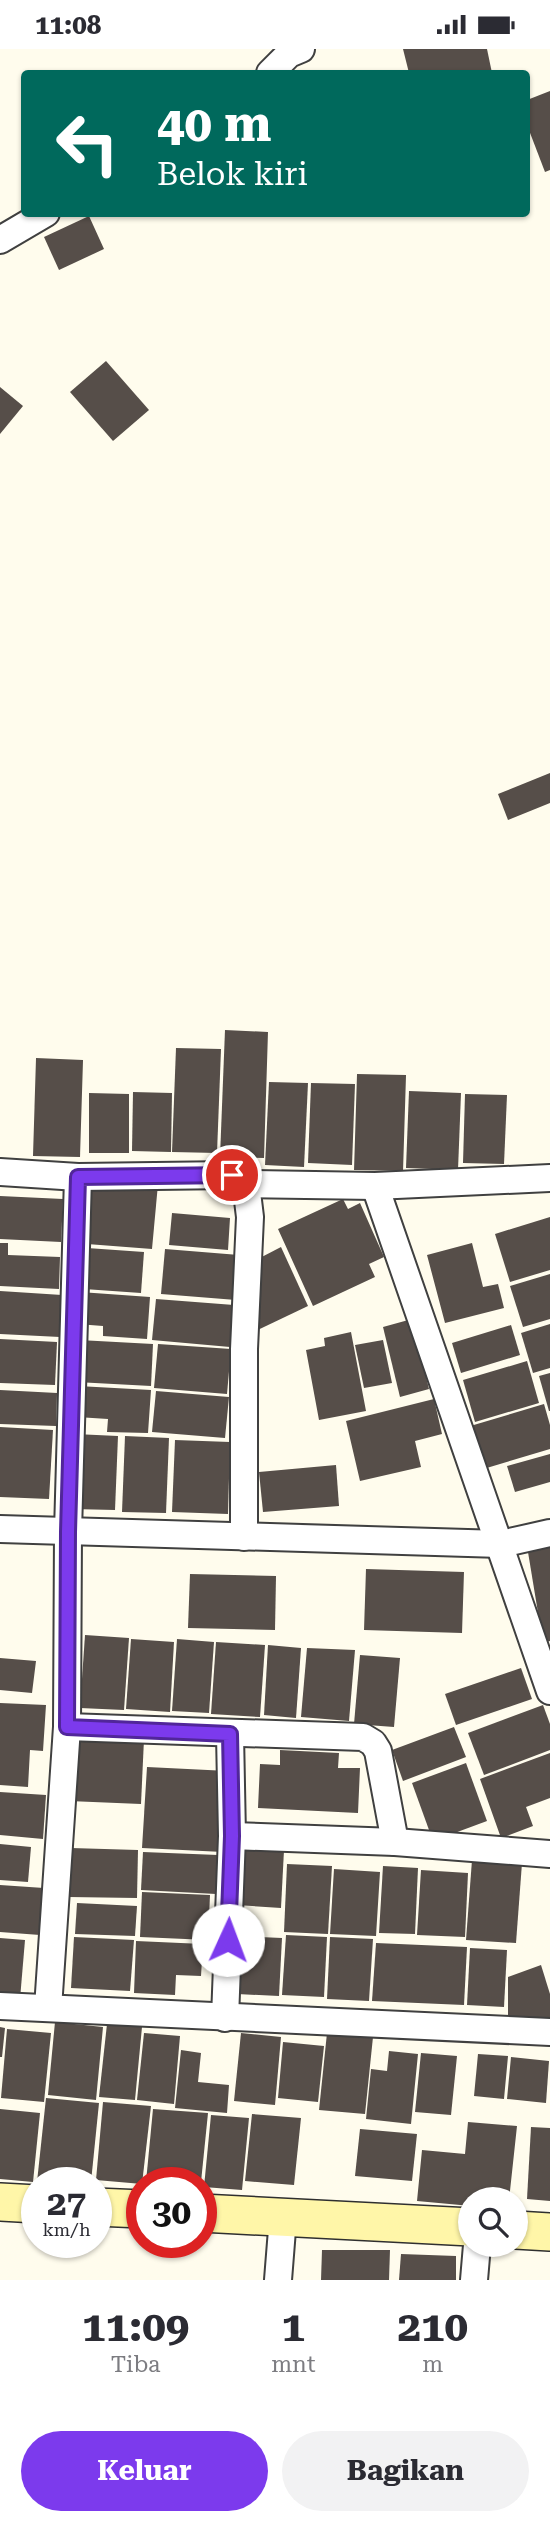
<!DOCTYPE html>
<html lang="id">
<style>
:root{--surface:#fff;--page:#f2f2f3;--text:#2b2b33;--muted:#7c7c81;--accent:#7c3aed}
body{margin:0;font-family:"Roboto Serif",serif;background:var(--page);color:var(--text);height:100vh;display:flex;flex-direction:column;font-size:26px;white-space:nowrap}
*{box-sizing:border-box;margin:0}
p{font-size:23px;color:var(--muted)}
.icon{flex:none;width:38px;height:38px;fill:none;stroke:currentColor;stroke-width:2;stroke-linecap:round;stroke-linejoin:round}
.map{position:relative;height:2231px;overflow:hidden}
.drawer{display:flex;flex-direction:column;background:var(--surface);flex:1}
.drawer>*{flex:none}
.guide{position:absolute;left:21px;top:21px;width:509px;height:147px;border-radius:7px;box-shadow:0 2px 5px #0004;background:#00695c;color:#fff;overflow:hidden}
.fabs{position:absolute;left:458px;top:2138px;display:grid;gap:14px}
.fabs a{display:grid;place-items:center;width:70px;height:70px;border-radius:50%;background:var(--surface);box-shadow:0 2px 5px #0004;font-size:35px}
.speed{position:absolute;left:21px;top:2118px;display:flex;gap:14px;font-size:35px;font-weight:700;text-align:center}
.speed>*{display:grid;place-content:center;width:91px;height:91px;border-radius:50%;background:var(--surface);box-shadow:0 2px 5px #0004;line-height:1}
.speed small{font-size:18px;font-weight:400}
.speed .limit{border:10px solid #d22;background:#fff;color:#111}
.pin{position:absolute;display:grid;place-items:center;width:60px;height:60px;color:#fff;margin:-30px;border:4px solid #fff;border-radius:50%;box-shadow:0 2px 7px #0007}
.me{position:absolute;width:77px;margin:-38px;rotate:2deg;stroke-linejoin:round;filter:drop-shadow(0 0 5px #0008)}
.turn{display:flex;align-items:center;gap:24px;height:147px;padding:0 21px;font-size:32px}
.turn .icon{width:91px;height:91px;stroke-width:2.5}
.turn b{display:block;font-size:49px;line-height:60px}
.eta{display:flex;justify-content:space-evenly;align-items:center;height:119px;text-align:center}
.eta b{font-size:42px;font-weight:700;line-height:49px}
.action{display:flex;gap:14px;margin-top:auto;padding:14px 21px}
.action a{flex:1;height:80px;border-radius:42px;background:var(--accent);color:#fff;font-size:28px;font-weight:700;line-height:80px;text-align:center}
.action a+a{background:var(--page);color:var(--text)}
.status{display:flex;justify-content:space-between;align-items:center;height:49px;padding:0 35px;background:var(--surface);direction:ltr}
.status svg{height:19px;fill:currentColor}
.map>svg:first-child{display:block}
.building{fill:#564e49}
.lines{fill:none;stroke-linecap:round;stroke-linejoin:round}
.street-casing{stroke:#404040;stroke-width:30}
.secondary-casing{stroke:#2f2f2f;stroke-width:40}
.street{stroke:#fff;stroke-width:26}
.secondary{stroke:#fff6a8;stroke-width:37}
.route-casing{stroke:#51269a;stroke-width:18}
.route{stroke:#7c3aed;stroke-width:12}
</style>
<div class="status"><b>11:08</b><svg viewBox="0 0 49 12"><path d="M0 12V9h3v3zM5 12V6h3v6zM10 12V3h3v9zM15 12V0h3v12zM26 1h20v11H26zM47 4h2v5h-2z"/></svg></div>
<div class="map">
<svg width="550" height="2231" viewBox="0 0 550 2231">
<rect width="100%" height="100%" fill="#fffced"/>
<!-- building -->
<g class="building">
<polygon points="403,0 487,0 492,24 409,24"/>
<polygon points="550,42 550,121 545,123 527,76 527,51"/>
<polygon points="89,167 104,200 59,221 44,188"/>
<polygon points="106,312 149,361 113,392 70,343"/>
<polygon points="0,338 23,357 0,385"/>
<polygon points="550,724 550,754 508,771 498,745"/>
<polygon points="225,981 268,983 264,1109 220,1108"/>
<polygon points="176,999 221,1000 217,1104 172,1103"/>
<polygon points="36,1009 83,1011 80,1108 33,1107"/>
<polygon points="357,1025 406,1026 403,1122 354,1121"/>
<polygon points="269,1033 308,1034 304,1118 265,1116"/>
<polygon points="311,1034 355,1035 352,1116 308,1114"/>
<polygon points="409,1042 461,1044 458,1121 406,1119"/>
<polygon points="133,1043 172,1044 171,1103 132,1102"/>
<polygon points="89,1044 129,1045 129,1104 89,1104"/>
<polygon points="465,1045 507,1046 504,1115 463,1114"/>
<polygon points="92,1130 158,1135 152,1200 87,1195"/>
<polygon points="0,1147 63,1150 61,1193 0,1190"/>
<polygon points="343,1150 348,1160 360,1154 384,1208 369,1215 375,1228 313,1257 278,1180"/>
<polygon points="172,1164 230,1169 228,1201 169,1196"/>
<polygon points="550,1168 550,1221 510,1233 495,1185"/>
<polygon points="0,1194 8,1194 8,1206 60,1208 59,1240 0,1237"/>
<polygon points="472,1194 483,1238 498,1235 504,1259 445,1274 427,1206"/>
<polygon points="281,1198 308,1257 249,1285 252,1213"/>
<polygon points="87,1199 144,1203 141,1244 84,1240"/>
<polygon points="165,1200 239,1206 236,1251 161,1245"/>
<polygon points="550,1225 550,1270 523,1278 510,1237"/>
<polygon points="0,1242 62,1246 60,1288 0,1285"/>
<polygon points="80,1243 150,1248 147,1290 103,1287 103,1277 77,1275"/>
<polygon points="156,1250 234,1256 230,1298 152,1291"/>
<polygon points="412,1270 429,1340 400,1348 383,1278"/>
<polygon points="550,1275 550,1319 533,1324 521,1284"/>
<polygon points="511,1276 520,1306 461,1324 452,1294"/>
<polygon points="351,1283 366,1362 319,1371 306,1301 325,1297 324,1289"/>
<polygon points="0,1290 57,1293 55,1336 0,1334"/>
<polygon points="79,1291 153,1295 151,1337 76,1333"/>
<polygon points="383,1291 392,1334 364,1339 355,1296"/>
<polygon points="158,1295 231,1300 227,1345 154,1339"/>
<polygon points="527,1312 539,1354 475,1373 463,1331"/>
<polygon points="550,1324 550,1362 549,1362 539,1327"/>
<polygon points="78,1337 151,1341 148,1384 107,1383 108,1370 77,1368"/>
<polygon points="0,1341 57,1344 56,1377 0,1375"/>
<polygon points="156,1342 229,1348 225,1389 152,1383"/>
<polygon points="434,1350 442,1385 415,1392 421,1418 360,1432 346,1372"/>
<polygon points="544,1355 550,1376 550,1400 480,1421 467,1378"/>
<polygon points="0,1378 53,1381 49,1450 0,1448"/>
<polygon points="75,1385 118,1387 115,1461 72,1460"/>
<polygon points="125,1387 169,1389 166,1464 122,1463"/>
<polygon points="175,1391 230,1393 228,1465 172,1463"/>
<polygon points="550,1405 550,1433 515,1443 507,1417"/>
<polygon points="336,1416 339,1457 263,1463 259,1423"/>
<polygon points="550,1493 550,1592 543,1594 527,1497"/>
<polygon points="366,1520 464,1523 462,1584 364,1581"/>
<polygon points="190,1525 276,1527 275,1581 188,1579"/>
<polygon points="85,1586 129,1589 124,1661 80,1659"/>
<polygon points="131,1590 174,1593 170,1663 126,1660"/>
<polygon points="177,1590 214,1593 209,1664 172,1662"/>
<polygon points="216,1593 265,1596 260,1668 211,1665"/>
<polygon points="268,1596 301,1599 296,1669 264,1666"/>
<polygon points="307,1599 355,1601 349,1672 301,1668"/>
<polygon points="360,1606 400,1609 394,1678 354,1675"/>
<polygon points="0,1609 36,1612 32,1644 0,1641"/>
<polygon points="521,1619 532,1650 456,1676 445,1645"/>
<polygon points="0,1654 46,1656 43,1702 30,1701 28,1738 0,1736"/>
<polygon points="543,1656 550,1675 550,1701 484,1726 468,1684"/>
<polygon points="454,1678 466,1708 403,1732 392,1701"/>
<polygon points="72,1687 144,1690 141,1755 69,1752"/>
<polygon points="280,1701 339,1704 338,1719 360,1719 358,1764 258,1759 260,1715 280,1716"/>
<polygon points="550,1704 550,1749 526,1758 533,1777 501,1789 480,1730"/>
<polygon points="466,1714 487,1772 433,1792 412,1734"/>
<polygon points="147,1718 228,1722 223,1803 142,1799"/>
<polygon points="0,1743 46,1746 43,1790 0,1786"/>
<polygon points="0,1795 31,1798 28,1833 0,1831"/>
<polygon points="71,1799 138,1801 137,1849 69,1848"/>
<polygon points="241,1799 284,1801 281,1859 237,1856"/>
<polygon points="143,1803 218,1806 216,1845 141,1841"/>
<polygon points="472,1811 522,1814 516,1894 466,1891"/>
<polygon points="287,1815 332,1817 328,1885 284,1883"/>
<polygon points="383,1817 418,1819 415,1885 379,1884"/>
<polygon points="334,1820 380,1823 376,1887 330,1885"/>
<polygon points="421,1821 468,1824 465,1888 417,1886"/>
<polygon points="0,1836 44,1839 40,1886 0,1883"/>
<polygon points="142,1843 210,1846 208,1891 140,1888"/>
<polygon points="77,1854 137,1857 135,1887 75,1885"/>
<polygon points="286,1886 327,1888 324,1948 282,1946"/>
<polygon points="240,1887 282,1889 279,1947 237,1945"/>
<polygon points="74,1888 134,1891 130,1942 71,1939"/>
<polygon points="330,1888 373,1890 369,1952 327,1950"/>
<polygon points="0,1889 25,1891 20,1950 0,1948"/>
<polygon points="136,1892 203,1895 201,1927 176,1926 175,1946 134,1944"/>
<polygon points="376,1894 467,1898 464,1956 372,1952"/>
<polygon points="470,1899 507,1901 504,1958 467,1956"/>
<polygon points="541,1916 550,1945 550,1978 508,1974 508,1928"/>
<polygon points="55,1973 103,1978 96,2051 48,2046"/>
<polygon points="107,1975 142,1978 135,2051 99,2048"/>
<polygon points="0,1978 5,1979 2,2008 0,2008"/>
<polygon points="7,1980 51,1984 44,2053 1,2049"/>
<polygon points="144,1984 180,1987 174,2055 137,2051"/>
<polygon points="241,1984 281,1988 275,2056 234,2052"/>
<polygon points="327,1984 373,1988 365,2065 319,2061"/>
<polygon points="283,1993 324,1997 318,2053 278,2049"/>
<polygon points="181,2001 201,2004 198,2033 229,2036 227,2064 175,2059"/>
<polygon points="389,2002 418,2005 411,2075 366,2070 371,2020 387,2022"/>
<polygon points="421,2004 457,2007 451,2066 415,2063"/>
<polygon points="478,2005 508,2007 504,2050 474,2047"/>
<polygon points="511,2008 549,2012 546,2054 507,2050"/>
<polygon points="46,2049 99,2054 91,2133 37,2133"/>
<polygon points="103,2053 151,2057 142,2135 96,2131"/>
<polygon points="0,2060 40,2064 33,2133 0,2130"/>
<polygon points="153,2060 208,2064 201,2133 146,2133"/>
<polygon points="252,2065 301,2069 294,2136 245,2132"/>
<polygon points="211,2066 249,2069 242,2141 204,2138"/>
<polygon points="468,2073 517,2077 509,2151 471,2151 471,2157 417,2152 422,2101 465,2105"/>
<polygon points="531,2078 550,2079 550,2152 527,2150"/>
<polygon points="360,2080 417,2085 412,2132 355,2127"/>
<polygon points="322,2201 390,2201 389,2231 321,2231"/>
<polygon points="401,2205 456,2207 456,2231 399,2231"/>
</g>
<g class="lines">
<!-- street casing -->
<g class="street-casing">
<g id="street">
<polyline points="270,24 289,5 301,0"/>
<polyline points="0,191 46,164"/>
<polyline points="0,1123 78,1128 232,1126 246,1135 250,1168 244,1300 244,1488"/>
<polyline points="246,1135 375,1137 550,1129"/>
<polyline points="375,1137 550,1642"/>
<polyline points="0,1480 501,1495 550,1484"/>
<polyline points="67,1678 363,1688 373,1694 378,1702 395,1793"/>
<polyline points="232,1787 395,1793 550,1805"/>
<polyline points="0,1957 550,1983"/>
<polyline points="48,1959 67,1678 68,1483 78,1128"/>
<polyline points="225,1969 232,1787 230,1685"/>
<polyline points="278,2231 283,2168"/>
<polyline points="474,2231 477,2196"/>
</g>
</g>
<!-- secondary casing -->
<g class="secondary-casing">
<g id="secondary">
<polyline points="0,2153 37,2155"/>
<polyline points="96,2158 142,2160"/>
<polyline points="201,2164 471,2178"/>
<polyline points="516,2181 550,2183"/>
</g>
</g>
<!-- street -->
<use href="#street" class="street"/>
<!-- secondary -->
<use href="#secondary" class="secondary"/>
</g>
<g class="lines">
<!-- route casing -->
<g class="route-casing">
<polyline id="route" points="228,1891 232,1787 230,1685 67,1678 68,1483 78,1128 232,1126"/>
</g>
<!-- route -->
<use href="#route" class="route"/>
</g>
</svg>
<div class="fabs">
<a><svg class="icon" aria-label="search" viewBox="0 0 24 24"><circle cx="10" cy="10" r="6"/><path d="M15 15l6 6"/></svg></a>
</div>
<div class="speed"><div>27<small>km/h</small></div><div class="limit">30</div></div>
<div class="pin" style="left:232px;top:1126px;background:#d93025"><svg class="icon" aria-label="arrive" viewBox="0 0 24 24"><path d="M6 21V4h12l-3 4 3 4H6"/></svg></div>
<svg class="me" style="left:228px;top:1891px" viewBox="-20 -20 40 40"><circle r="19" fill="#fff"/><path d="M0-13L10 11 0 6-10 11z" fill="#7c3aed"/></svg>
<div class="guide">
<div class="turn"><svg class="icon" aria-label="left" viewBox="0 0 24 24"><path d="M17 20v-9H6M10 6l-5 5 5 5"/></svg><div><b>40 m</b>Belok kiri</div></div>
</div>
</div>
<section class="drawer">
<div class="eta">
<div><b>11:09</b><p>Tiba</p></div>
<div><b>1</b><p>mnt</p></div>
<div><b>210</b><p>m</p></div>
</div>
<div class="action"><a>Keluar</a><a>Bagikan</a></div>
</section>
